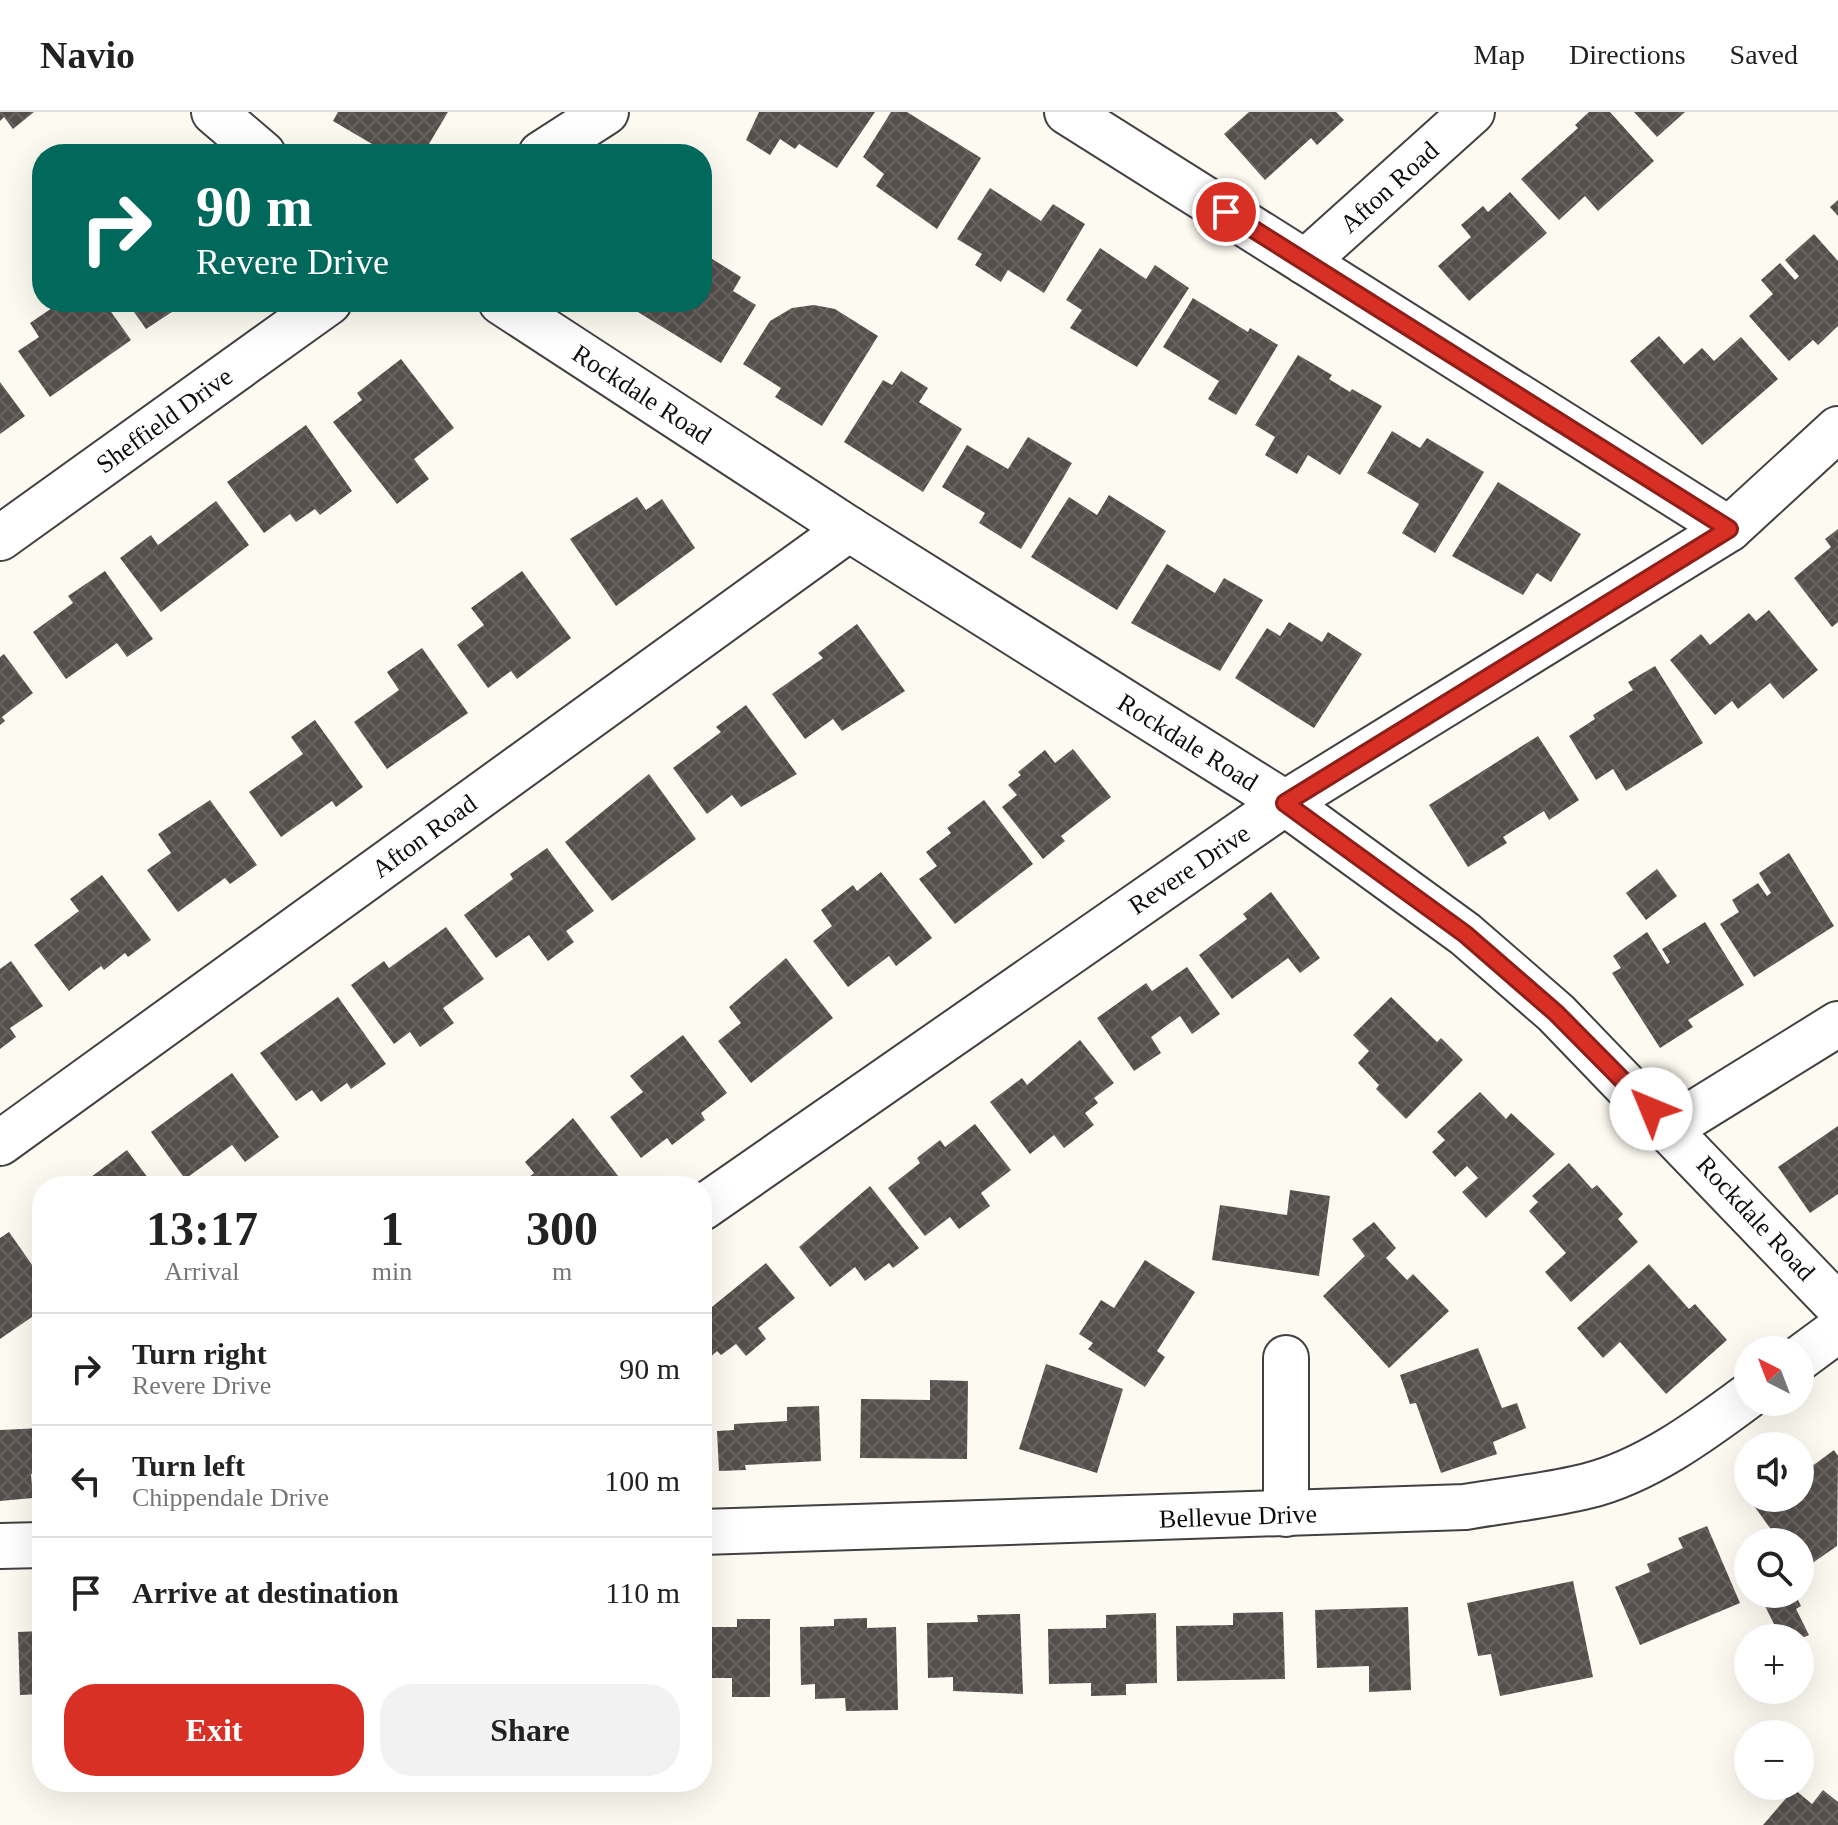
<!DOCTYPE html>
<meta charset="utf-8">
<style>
:root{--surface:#fff;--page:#f2f2f2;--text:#222;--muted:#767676;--line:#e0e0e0;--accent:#d93025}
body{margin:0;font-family:Georgia,serif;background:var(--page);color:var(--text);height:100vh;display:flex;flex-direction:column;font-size:30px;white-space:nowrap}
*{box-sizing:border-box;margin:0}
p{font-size:26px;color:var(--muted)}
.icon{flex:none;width:44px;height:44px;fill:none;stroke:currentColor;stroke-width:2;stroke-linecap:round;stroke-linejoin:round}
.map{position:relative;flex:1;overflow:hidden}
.details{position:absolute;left:32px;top:1064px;width:680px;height:616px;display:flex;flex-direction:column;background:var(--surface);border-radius:32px;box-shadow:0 8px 32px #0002}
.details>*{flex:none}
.top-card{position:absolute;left:32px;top:32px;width:680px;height:168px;border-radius:32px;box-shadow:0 8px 32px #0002;background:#00695c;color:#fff;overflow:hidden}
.needle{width:52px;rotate:318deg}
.controls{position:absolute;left:1734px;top:1224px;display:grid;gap:16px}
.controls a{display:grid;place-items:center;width:80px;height:80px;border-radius:50%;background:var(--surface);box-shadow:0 8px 32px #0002;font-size:40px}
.pin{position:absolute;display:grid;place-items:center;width:68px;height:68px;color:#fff;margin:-34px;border:4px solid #fff;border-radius:50%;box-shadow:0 2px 8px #0007}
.me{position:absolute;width:88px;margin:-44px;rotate:315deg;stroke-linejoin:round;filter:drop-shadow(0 0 6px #0008)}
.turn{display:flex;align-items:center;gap:28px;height:168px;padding:0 32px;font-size:36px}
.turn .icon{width:104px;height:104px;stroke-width:2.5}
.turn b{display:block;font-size:56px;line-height:68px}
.eta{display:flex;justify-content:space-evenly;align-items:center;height:136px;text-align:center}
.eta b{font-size:48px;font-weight:800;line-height:56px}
.button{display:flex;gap:16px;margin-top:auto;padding:16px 32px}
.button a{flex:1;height:92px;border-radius:32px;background:var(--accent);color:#fff;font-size:32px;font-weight:800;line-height:92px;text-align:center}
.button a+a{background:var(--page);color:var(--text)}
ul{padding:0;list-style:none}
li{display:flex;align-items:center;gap:24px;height:112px;padding:0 32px;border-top:2px solid var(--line)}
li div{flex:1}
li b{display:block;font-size:30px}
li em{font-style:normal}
header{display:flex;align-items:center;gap:48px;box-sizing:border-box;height:112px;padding:0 40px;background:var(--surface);border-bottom:2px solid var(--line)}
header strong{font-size:38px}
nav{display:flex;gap:44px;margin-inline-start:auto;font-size:28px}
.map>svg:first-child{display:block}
.building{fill:url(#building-cross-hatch)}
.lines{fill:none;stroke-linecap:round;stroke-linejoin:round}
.minor-casing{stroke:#414141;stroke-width:48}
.minor{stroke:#fff;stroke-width:44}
.route-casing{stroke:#8d1f18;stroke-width:20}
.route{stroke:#d93025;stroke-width:14}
.labels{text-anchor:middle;stroke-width:8;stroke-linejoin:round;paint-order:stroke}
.street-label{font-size:26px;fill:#0e0e0e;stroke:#fff}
</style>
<header>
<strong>Navio</strong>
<nav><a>Map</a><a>Directions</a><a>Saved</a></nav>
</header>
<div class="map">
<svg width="1838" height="1713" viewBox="0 0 1838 1713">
<defs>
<pattern id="building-cross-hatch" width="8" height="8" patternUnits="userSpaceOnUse" patternTransform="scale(2)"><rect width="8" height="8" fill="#554f4c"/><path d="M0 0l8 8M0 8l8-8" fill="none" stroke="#696461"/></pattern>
</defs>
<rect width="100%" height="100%" fill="#fdfaf1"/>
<!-- building -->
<g class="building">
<polygon points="0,0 34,0 13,17 4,5 0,9"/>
<polygon points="338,0 448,0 423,42 389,42 333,9"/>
<polygon points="759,0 875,0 837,56 799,32 795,37 780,27 770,43 746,28"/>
<polygon points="891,0 907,0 981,46 937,117 876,74 884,62 863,45"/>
<polygon points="1249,0 1336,0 1344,8 1317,33 1311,26 1265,68 1224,22"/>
<polygon points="1589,0 1610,0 1654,49 1598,99 1585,84 1559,108 1521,67 1578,16 1575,13"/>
<polygon points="1634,0 1685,0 1657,25"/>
<polygon points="990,76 1041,109 1053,92 1085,112 1044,181 1008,158 1001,170 975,153 982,142 957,127"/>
<polygon points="1510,80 1547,121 1469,189 1438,154 1471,125 1461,113 1483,94 1488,100"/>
<polygon points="1838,88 1838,104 1830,95"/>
<polygon points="1814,122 1838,149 1838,214 1818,233 1813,228 1789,249 1749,204 1773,182 1761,168 1780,151 1795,168 1799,164 1785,148"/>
<polygon points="1100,136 1146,167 1155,153 1189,176 1137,255 1070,216 1082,198 1066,188"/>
<polygon points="709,145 741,165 733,179 756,193 721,251 633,197 637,190 702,190 702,154"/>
<polygon points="1193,186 1248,220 1250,216 1278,233 1236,303 1208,287 1219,269 1163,235"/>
<polygon points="52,190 104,190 131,228 50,285 18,239 39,225 30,211 55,194"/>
<polygon points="127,190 179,190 181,194 146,217"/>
<polygon points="814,193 835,197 878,224 822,314 775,285 781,276 743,252 770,209 792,196"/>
<polygon points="1659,224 1684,252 1702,236 1714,249 1741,225 1778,267 1702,333 1630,249"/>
<polygon points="1298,243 1332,263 1329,267 1350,280 1352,277 1382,294 1340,363 1308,343 1297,362 1265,343 1275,325 1255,313"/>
<polygon points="401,247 454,316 414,347 429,367 397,392 333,310 362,288 357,281"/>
<polygon points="901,259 928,276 919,290 962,317 923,380 844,330 883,268 892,273"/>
<polygon points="0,270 25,304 0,322"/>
<polygon points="306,313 352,379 320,403 315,397 296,410 290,402 264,421 227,370"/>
<polygon points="1392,319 1420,336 1427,326 1484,360 1435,441 1402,421 1419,392 1367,361"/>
<polygon points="1028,325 1072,351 1021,437 979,411 985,401 942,375 967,333 1008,357"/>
<polygon points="1498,370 1581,422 1551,470 1537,461 1523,483 1452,444"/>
<polygon points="1109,383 1166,419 1117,498 1031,445 1069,385 1097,403"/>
<polygon points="637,385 646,398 662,387 695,436 616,494 570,427"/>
<polygon points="216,389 249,433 161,500 120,446 151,423 158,433"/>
<polygon points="1838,417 1838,510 1832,515 1794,466 1831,435 1825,427"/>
<polygon points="1167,452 1215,481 1224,466 1263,488 1220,559 1131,511"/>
<polygon points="105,459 153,527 127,545 117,531 66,567 33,520 73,491 68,484"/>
<polygon points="522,459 571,526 517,567 511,559 488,576 457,533 484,513 471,496"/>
<polygon points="1769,498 1818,558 1783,587 1770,571 1738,597 1732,589 1715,603 1670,548 1701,522 1710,533 1749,501 1756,509"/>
<polygon points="1289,510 1322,530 1328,520 1362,542 1314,616 1235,566 1267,516 1280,524"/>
<polygon points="857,512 905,579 842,619 833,607 805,627 772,582 823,546 818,541"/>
<polygon points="422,536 468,601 387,657 354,610 399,578 387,560"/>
<polygon points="4,542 33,581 2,605 5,609 0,613 0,545"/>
<polygon points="1655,554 1703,631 1626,679 1613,657 1596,668 1569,624 1595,607 1593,603 1633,578 1628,570"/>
<polygon points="746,593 797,662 741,695 732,683 707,702 673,656 721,620 716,615"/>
<polygon points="315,608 363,675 336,695 332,689 281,725 249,680 303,642 291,625"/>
<polygon points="1538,624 1579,688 1549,708 1544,699 1503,725 1507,731 1468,755 1429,693"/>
<polygon points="1073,637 1111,685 1061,724 1065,729 1043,747 1002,695 1017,683 1008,673 1021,663 1018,660 1045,638 1055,651"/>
<polygon points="649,662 696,727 612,789 565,730"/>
<polygon points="210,688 257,753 230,772 225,766 178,800 147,758 171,741 158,722"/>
<polygon points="984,688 1033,752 955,812 919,767 937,754 926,740 951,721 947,716"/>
<polygon points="547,736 594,799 566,819 574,830 548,849 529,823 496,846 464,803 513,767 510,762"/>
<polygon points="1789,741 1834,814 1754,865 1720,812 1739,800 1732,788 1758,771 1767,784 1771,781 1759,761"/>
<polygon points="1657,757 1677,784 1646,808 1626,781"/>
<polygon points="881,760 932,826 896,854 889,844 848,875 813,829 832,814 821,798 853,773 857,779"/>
<polygon points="102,763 151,828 128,845 125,841 104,858 101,854 69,879 34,833 79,799 70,787"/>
<polygon points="1271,780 1320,846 1300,861 1288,846 1232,887 1199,843 1247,807 1243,802"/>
<polygon points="1705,810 1744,873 1688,908 1693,915 1660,936 1612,861 1621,856 1613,844 1647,820 1667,852 1670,850 1662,837"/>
<polygon points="446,815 484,867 443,896 454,911 420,935 410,920 394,932 351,873 384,849 389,856"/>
<polygon points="786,846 833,906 751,971 718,929 741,911 729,895"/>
<polygon points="11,849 43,894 10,916 16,925 0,937 0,857"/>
<polygon points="1187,855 1220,902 1192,922 1180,904 1151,925 1161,941 1134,959 1097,906 1146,871 1152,879"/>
<polygon points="338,885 386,952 351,977 347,971 321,990 312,978 296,989 260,941"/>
<polygon points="1391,885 1437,930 1441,926 1463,948 1406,1007 1376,977 1379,973 1358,951 1369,939 1353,923"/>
<polygon points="683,923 727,981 701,1001 705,1008 672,1033 667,1026 641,1046 610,1005 643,980 630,964"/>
<polygon points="1080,928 1114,971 1094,986 1098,991 1085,1001 1094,1013 1064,1036 1054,1023 1030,1042 990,990 1022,966 1027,973"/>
<polygon points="232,961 279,1025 245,1050 232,1033 185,1067 151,1020"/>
<polygon points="1480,980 1506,1007 1511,1001 1555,1042 1486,1106 1462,1080 1478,1066 1467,1054 1455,1065 1432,1040 1445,1028 1437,1020"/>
<polygon points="573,1006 622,1069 616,1074 518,1074 534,1061 525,1050"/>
<polygon points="975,1012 1011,1058 981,1081 990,1094 959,1117 950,1105 925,1124 888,1076 920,1051 917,1046 940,1028 945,1035"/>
<polygon points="1838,1014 1838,1082 1810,1101 1778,1055"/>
<polygon points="127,1038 154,1074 79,1074"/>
<polygon points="1569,1051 1592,1077 1597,1073 1623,1102 1618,1107 1638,1130 1571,1190 1545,1160 1566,1141 1529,1099 1538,1090 1532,1084"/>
<polygon points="870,1074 919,1136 893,1156 889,1151 865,1169 855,1155 830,1175 799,1135"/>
<polygon points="1290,1078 1330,1084 1319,1164 1212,1148 1220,1093 1287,1103"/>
<polygon points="1374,1110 1396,1136 1386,1146 1407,1168 1413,1162 1449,1199 1389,1256 1323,1184 1365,1144 1352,1127"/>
<polygon points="9,1120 42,1167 42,1198 0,1227 0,1126"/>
<polygon points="1145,1148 1195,1180 1157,1239 1165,1245 1145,1275 1088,1237 1093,1231 1079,1222 1101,1188 1114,1196"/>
<polygon points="766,1151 795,1186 758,1216 766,1227 746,1244 736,1232 721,1243 717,1239 705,1250 702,1203"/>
<polygon points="1649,1152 1689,1197 1695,1192 1727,1228 1666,1282 1620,1230 1603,1246 1577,1216"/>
<polygon points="1478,1236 1502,1296 1517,1291 1526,1316 1493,1330 1497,1342 1441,1361 1416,1291 1410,1292 1400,1263"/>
<polygon points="1046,1252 1123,1277 1097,1361 1019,1337"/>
<polygon points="930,1268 968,1269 967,1347 860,1346 861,1287 930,1288"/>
<polygon points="819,1294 821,1349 745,1353 746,1358 719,1359 717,1319 734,1318 734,1312 787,1309 787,1295"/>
<polygon points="42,1316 42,1361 31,1362 33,1386 0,1389 0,1318"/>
<polygon points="1834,1338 1838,1344 1837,1434 1801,1459 1800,1430 1780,1430 1752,1391 1759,1386 1800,1386 1800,1363"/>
<polygon points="1707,1414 1740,1491 1640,1533 1615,1475 1650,1460 1647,1452 1683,1436 1678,1426"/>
<polygon points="1573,1469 1593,1565 1500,1584 1491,1542 1478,1544 1467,1491"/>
<polygon points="1785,1482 1795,1482 1801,1494 1796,1497 1809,1523 1800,1527 1781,1526 1764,1492"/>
<polygon points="1408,1495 1411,1578 1369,1580 1369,1554 1317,1556 1315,1498"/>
<polygon points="1283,1500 1285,1567 1177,1569 1176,1514 1233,1513 1233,1501"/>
<polygon points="1156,1501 1157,1571 1126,1572 1126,1583 1091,1584 1091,1571 1049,1572 1048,1517 1106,1516 1106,1503"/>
<polygon points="1020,1502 1023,1582 953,1579 953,1565 928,1566 927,1511 978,1510 977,1503"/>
<polygon points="867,1506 867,1516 896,1515 898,1598 846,1599 845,1586 815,1587 815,1572 801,1573 800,1515 834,1514 834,1507"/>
<polygon points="737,1507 770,1507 770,1585 732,1585 732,1566 702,1566 702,1515 737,1515"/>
<polygon points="42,1519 42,1582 20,1583 18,1520"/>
<polygon points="1794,1677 1812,1692 1823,1678 1838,1690 1838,1713 1763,1713"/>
</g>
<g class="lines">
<!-- minor casing -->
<g class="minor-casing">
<g id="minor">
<polyline points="214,0 263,42"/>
<polyline points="1067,0 1729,417"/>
<polyline points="541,42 606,0"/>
<polyline points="1305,150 1472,0"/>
<polyline points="501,190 849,417 1285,691 1465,822 1556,901 1838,1194"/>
<polyline points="0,426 329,190"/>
<polyline points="1670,1016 1838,912"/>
<polyline points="0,1031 849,417"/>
<polyline points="702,1096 1285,691 1729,417 1838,317"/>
<polyline points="1800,1246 1838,1218"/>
<polyline points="1286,1402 1286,1246"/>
<path d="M702 1420 1465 1395C1505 1388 1547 1384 1587 1374 1645 1360 1701 1319 1748 1284"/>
<polyline points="0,1434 42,1433"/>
</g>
</g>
<!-- minor -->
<use href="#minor" class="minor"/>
</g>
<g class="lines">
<!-- route casing -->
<g class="route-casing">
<polyline id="route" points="1226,100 1729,417 1285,691 1465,822 1556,901 1651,997"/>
</g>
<!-- route -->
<use href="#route" class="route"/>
</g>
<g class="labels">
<!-- street labels -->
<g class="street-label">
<text transform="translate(1389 75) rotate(-42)" y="9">Afton Road</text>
<text transform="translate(642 282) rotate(33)" y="9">Rockdale Road</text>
<text transform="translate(164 308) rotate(-36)" y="9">Sheffield Drive</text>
<text transform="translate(1188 630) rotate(32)" y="9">Rockdale Road</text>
<text transform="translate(424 724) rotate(-36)" y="9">Afton Road</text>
<text transform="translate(1189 757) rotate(-34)" y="9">Revere Drive</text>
<text transform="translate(1756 1106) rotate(47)" y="9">Rockdale Road</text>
<text transform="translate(1238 1404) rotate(-2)" y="9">Bellevue Drive</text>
</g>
</g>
</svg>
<div class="controls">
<a><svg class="needle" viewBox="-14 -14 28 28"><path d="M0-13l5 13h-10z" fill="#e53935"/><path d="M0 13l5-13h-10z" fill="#767676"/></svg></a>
<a><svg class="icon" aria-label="sound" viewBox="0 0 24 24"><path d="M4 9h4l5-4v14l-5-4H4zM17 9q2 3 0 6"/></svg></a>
<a><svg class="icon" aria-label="search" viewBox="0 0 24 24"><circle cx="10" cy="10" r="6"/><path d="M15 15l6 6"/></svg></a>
<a>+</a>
<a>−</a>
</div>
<div class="pin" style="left:1226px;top:100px;background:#d93025"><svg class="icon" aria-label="arrive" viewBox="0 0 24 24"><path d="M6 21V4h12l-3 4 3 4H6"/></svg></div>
<svg class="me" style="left:1651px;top:997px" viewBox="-20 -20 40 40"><circle r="19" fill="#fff"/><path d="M0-13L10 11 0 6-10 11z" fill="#d93025"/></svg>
<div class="top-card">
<div class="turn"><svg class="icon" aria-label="right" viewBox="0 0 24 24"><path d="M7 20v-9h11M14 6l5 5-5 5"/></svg><div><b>90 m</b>Revere Drive</div></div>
</div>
<section class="details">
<div class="eta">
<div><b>13:17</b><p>Arrival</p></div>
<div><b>1</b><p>min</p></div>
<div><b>300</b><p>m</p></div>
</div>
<ul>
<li><svg class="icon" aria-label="right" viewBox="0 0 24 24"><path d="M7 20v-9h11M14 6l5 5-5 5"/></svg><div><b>Turn right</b><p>Revere Drive</p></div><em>90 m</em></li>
<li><svg class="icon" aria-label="left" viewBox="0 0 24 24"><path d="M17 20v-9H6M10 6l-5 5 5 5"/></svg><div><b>Turn left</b><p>Chippendale Drive</p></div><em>100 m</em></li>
<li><svg class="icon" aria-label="arrive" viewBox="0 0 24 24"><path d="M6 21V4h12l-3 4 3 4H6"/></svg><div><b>Arrive at destination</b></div><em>110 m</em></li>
</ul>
<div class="button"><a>Exit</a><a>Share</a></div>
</section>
</div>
